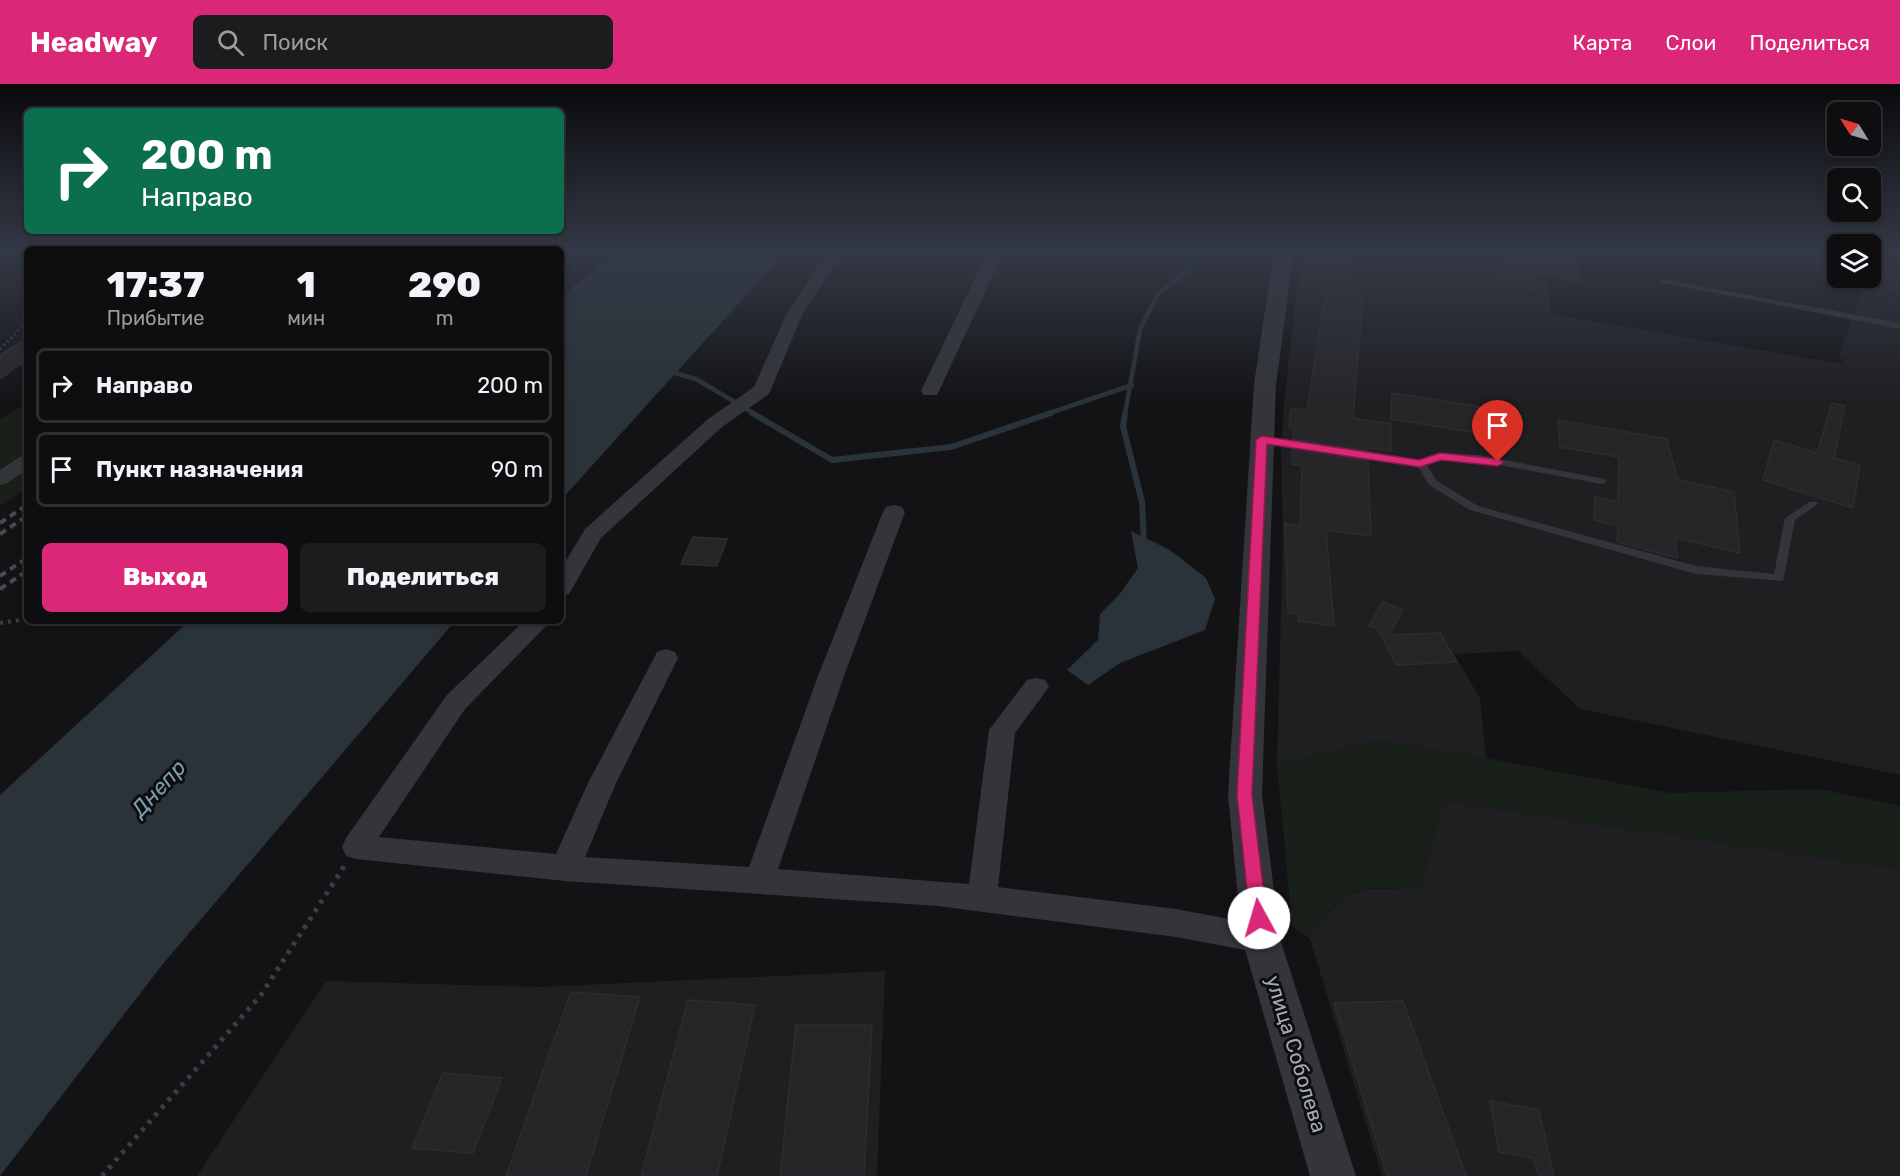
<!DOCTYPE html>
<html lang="ru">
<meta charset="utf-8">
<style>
:root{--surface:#0e0e10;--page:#1c1c1e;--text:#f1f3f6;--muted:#9b9c9f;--line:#2e2e30;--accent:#db2777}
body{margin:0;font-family:Rubik,sans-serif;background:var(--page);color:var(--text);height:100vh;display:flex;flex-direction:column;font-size:22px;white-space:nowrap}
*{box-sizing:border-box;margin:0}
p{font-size:20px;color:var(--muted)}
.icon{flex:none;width:33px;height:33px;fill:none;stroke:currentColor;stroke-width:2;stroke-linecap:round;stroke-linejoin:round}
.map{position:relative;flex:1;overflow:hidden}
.side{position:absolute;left:24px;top:162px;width:540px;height:378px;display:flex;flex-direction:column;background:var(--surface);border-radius:9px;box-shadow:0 3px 9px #0003,0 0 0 2px var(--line)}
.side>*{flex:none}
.top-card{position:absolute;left:24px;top:24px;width:540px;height:126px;border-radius:9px;box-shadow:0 3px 9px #0003,0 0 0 2px var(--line);background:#0b6e4f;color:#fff;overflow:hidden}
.needle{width:39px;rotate:307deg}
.tools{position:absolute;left:1827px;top:18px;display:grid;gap:12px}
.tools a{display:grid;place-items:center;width:54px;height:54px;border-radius:9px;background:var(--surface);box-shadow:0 3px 9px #0003,0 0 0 2px var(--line);font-size:30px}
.pin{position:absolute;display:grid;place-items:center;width:51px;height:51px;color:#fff;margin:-62px -26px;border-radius:50% 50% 50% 0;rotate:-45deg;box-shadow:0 0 6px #0007}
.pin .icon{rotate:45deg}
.me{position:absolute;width:66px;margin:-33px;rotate:354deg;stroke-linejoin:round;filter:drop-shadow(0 0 4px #0008)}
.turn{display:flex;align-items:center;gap:21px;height:126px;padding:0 18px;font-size:27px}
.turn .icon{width:78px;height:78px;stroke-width:2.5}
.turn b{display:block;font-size:42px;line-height:51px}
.eta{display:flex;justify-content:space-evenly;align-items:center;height:102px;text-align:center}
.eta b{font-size:36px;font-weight:800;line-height:42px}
.primary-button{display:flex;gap:12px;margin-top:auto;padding:12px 18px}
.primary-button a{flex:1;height:69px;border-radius:9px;background:var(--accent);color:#fff;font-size:24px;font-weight:800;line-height:69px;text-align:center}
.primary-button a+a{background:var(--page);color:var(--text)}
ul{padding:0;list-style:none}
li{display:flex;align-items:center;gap:18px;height:75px;margin:0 12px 9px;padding:0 6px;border:3px solid var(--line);border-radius:9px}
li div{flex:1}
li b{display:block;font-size:22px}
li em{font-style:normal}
header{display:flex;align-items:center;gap:36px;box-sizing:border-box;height:84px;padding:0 30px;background:var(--accent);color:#fff}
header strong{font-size:28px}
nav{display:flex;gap:33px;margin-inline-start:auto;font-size:21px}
.search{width:420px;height:54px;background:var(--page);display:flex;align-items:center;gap:15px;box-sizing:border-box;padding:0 21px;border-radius:9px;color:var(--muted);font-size:22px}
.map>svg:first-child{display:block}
.built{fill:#1f1f22}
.green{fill:#19201a}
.water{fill:#293339}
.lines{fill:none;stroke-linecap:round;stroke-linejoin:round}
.stream-far1{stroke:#293339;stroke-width:4.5}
.stream{stroke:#293339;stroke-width:6}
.building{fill:#262629;stroke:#2d2d31;stroke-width:1.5}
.path-far2{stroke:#3a3d41;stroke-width:3;stroke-dasharray:2 3;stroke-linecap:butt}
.path-far1{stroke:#3a3d41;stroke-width:4;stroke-dasharray:3 5;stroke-linecap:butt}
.path{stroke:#3a3d41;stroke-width:5;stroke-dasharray:4 6;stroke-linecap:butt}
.service{fill:#34353a;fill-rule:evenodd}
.minor{fill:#34353a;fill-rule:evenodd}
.tertiary{fill:#34353a;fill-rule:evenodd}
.rail{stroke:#474a4f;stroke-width:4;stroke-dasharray:7 5;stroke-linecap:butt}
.route{fill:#db2777;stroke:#8e194d;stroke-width:1.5}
.labels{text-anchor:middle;stroke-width:6;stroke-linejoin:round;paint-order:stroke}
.street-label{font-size:21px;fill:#a4abb6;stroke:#0e0e10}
.water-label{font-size:22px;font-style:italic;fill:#799db4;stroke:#0e0e10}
</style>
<header>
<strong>Headway</strong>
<div class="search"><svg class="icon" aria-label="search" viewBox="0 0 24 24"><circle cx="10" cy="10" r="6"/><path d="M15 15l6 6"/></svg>Поиск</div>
<nav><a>Карта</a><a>Слои</a><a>Поделиться</a></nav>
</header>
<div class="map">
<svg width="1900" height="1092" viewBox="0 0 1900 1092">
<rect width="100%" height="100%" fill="#131315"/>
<!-- built -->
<g class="built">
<polygon points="1301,167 1547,167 1551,230 1835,279 1844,278 1839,272 1866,194 1870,194 1900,167 1900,691 1580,625 1518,567 1454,570 1480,614 1486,674 1378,657 1277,680 1283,451 1281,368 1284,319"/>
<polygon points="1443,717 1900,785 1900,1092 1382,1092 1310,855 1318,840 1344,813 1364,805 1421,804"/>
<polygon points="885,887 877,1092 197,1092 326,897 540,903"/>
</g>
<!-- green -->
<g class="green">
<polygon points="27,319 27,404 0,422 0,335"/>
<path d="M1378 657 1486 674 1670 709 1820 705 1900 722V785L1443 717 1421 804C1403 805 1382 802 1364 805 1340 810 1321 835 1310 855L1292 842 1277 680Z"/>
</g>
<!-- water -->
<g class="water">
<polygon points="616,167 786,167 561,416 561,213"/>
<polygon points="1131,447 1170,466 1206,494 1215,515 1205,546 1120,579 1088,601 1067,586 1098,556 1100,530 1119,511 1138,484"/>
<polygon points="189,537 455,537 162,881 0,1092 0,711"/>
</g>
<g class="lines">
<!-- stream-far1 -->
<g class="stream-far1">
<polyline points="668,287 696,295 755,330"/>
<polyline points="1047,330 1132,301"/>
<polyline points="1125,330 1140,245 1158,210 1191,184 1193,167"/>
</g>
<!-- stream -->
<g class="stream">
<polyline points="752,329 832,376 951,363 1051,329"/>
<polyline points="1125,329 1123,342 1142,418 1144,461"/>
</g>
</g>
<!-- building -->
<g class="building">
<polygon points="1307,167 1357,167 1353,209 1363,211 1353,334 1391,340 1391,367 1367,364 1367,367 1293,355 1293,343 1289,342 1291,324 1307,326 1326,205 1301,202"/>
<polygon points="1546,167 1563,167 1563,170 1576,172 1579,197 1534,190 1535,205 1502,201 1500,168 1546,174"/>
<polygon points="1875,167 1900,167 1900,207 1864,198 1866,194 1870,194 1870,180"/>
<polygon points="27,254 27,275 0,295 0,271"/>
<polygon points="1392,309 1507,327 1509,354 1391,335"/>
<polygon points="1832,319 1845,322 1834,374 1860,381 1853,424 1763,396 1774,356 1817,369"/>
<polygon points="1558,336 1667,355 1677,395 1734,408 1740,469 1676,454 1677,474 1617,458 1618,442 1594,436 1595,413 1618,418 1619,373 1560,363"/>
<polygon points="1292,366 1368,377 1371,452 1326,446 1334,542 1298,537 1298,530 1288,529 1285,440 1300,441 1302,382 1292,380"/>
<polygon points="693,453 727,455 717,482 681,480"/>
<polygon points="1383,518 1403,526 1389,551 1440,549 1457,578 1396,581 1378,545 1369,542"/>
<polygon points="571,908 640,913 586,1092 506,1092"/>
<polygon points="688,916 755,921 717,1092 641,1092"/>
<polygon points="1403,917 1466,1092 1387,1092 1334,919"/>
<polygon points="796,941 872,941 864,1092 780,1092"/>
<polygon points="443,989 502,994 473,1069 412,1064"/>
<polygon points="1490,1017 1539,1026 1554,1092 1539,1092 1533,1074 1499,1068"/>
</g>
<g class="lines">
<!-- path-far2 -->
<polyline class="path-far2" points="0,265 27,238"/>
<!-- path-far1 -->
<polyline class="path-far1" points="0,539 27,535"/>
<!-- path -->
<polyline class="path" points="102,1092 261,911 345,781"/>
<!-- service -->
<g class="service">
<polygon points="1661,195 1900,239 1900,245 1664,199 1661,199"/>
<polygon points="1262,353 1420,377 1440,369 1478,371 1605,395 1606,397 1605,399 1601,400 1478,377 1441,375 1427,381 1437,397 1478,422 1696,482 1774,490 1785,434 1809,418 1817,418 1818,420 1795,436 1783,497 1696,490 1470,426 1429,401 1418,383 1259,358 1257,356"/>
</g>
<!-- minor -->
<g class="minor">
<polygon points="828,167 844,167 803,229 769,310 722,343 601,454 569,510 561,512 561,485 585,445 708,335 754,303 787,229"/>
<polygon points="988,167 1004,167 939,307 937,311 923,311 921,307"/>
<polygon points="27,371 27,386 7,399 0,401 0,386 20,373"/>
<polygon points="894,421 902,423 905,428 844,592 778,785 969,800 989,646 1027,596 1036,594 1045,596 1049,603 1015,649 998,803 1176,825 1261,841 1272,845 1277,855 1272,865 1261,869 1176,853 938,822 565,797 356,775 346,772 342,763 346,754 447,611 524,537 551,537 465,625 379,753 556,770 588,699 654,574 657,568 666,565 675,568 678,574 616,699 585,773 749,783 818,592 883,428 886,423"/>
</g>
<!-- tertiary -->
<polygon class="tertiary" points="1274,167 1294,167 1276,300 1262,711 1280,855 1356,1092 1310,1092 1242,855 1228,711 1254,300"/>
<!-- rail -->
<g class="rail">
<polyline points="0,439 27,421"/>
<polyline points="0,450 27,432"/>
<polyline points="0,492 27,474"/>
<polyline points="0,505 27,487"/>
</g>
</g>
<!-- sky -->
<linearGradient id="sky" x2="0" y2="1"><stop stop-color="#0a0a0c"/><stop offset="0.52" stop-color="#333946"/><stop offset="1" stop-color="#333946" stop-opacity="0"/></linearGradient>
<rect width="1900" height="320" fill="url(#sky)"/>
<!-- route -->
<polygon class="route" points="1262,352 1419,376 1440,369 1498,375 1504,378 1498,382 1441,376 1420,383 1267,360 1252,711 1267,834 1265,840 1259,842 1252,840 1250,834 1237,711 1256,356"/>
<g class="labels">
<!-- street labels -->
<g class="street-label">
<text transform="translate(1296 970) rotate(73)" y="7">улица Соболева</text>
</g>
<!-- water labels -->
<g class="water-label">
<text transform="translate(158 704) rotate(-47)" y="8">Днепр</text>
</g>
</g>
</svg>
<div class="tools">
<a><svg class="needle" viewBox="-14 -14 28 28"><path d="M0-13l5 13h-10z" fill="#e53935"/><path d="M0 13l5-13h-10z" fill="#9b9c9f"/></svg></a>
<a><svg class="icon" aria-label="search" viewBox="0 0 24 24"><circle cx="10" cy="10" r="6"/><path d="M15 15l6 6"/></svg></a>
<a><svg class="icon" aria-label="layers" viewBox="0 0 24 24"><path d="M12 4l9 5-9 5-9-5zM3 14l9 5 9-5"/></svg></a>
</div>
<div class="pin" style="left:1498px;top:378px;background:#d93025"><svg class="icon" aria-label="arrive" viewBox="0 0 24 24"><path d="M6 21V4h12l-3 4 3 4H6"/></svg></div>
<svg class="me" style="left:1259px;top:834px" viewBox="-20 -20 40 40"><circle r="19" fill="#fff"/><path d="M0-13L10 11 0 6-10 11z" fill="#db2777"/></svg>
<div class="top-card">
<div class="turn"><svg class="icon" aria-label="right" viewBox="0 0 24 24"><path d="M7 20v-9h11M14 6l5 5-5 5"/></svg><div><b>200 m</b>Направо</div></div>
</div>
<section class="side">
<div class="eta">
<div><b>17:37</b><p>Прибытие</p></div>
<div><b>1</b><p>мин</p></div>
<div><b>290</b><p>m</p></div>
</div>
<ul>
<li><svg class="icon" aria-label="right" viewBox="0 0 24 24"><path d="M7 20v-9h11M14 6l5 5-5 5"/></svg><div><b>Направо</b></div><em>200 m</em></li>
<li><svg class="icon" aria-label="arrive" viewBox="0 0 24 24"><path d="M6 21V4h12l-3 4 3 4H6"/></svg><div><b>Пункт назначения</b></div><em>90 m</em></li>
</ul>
<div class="primary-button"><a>Выход</a><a>Поделиться</a></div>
</section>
</div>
